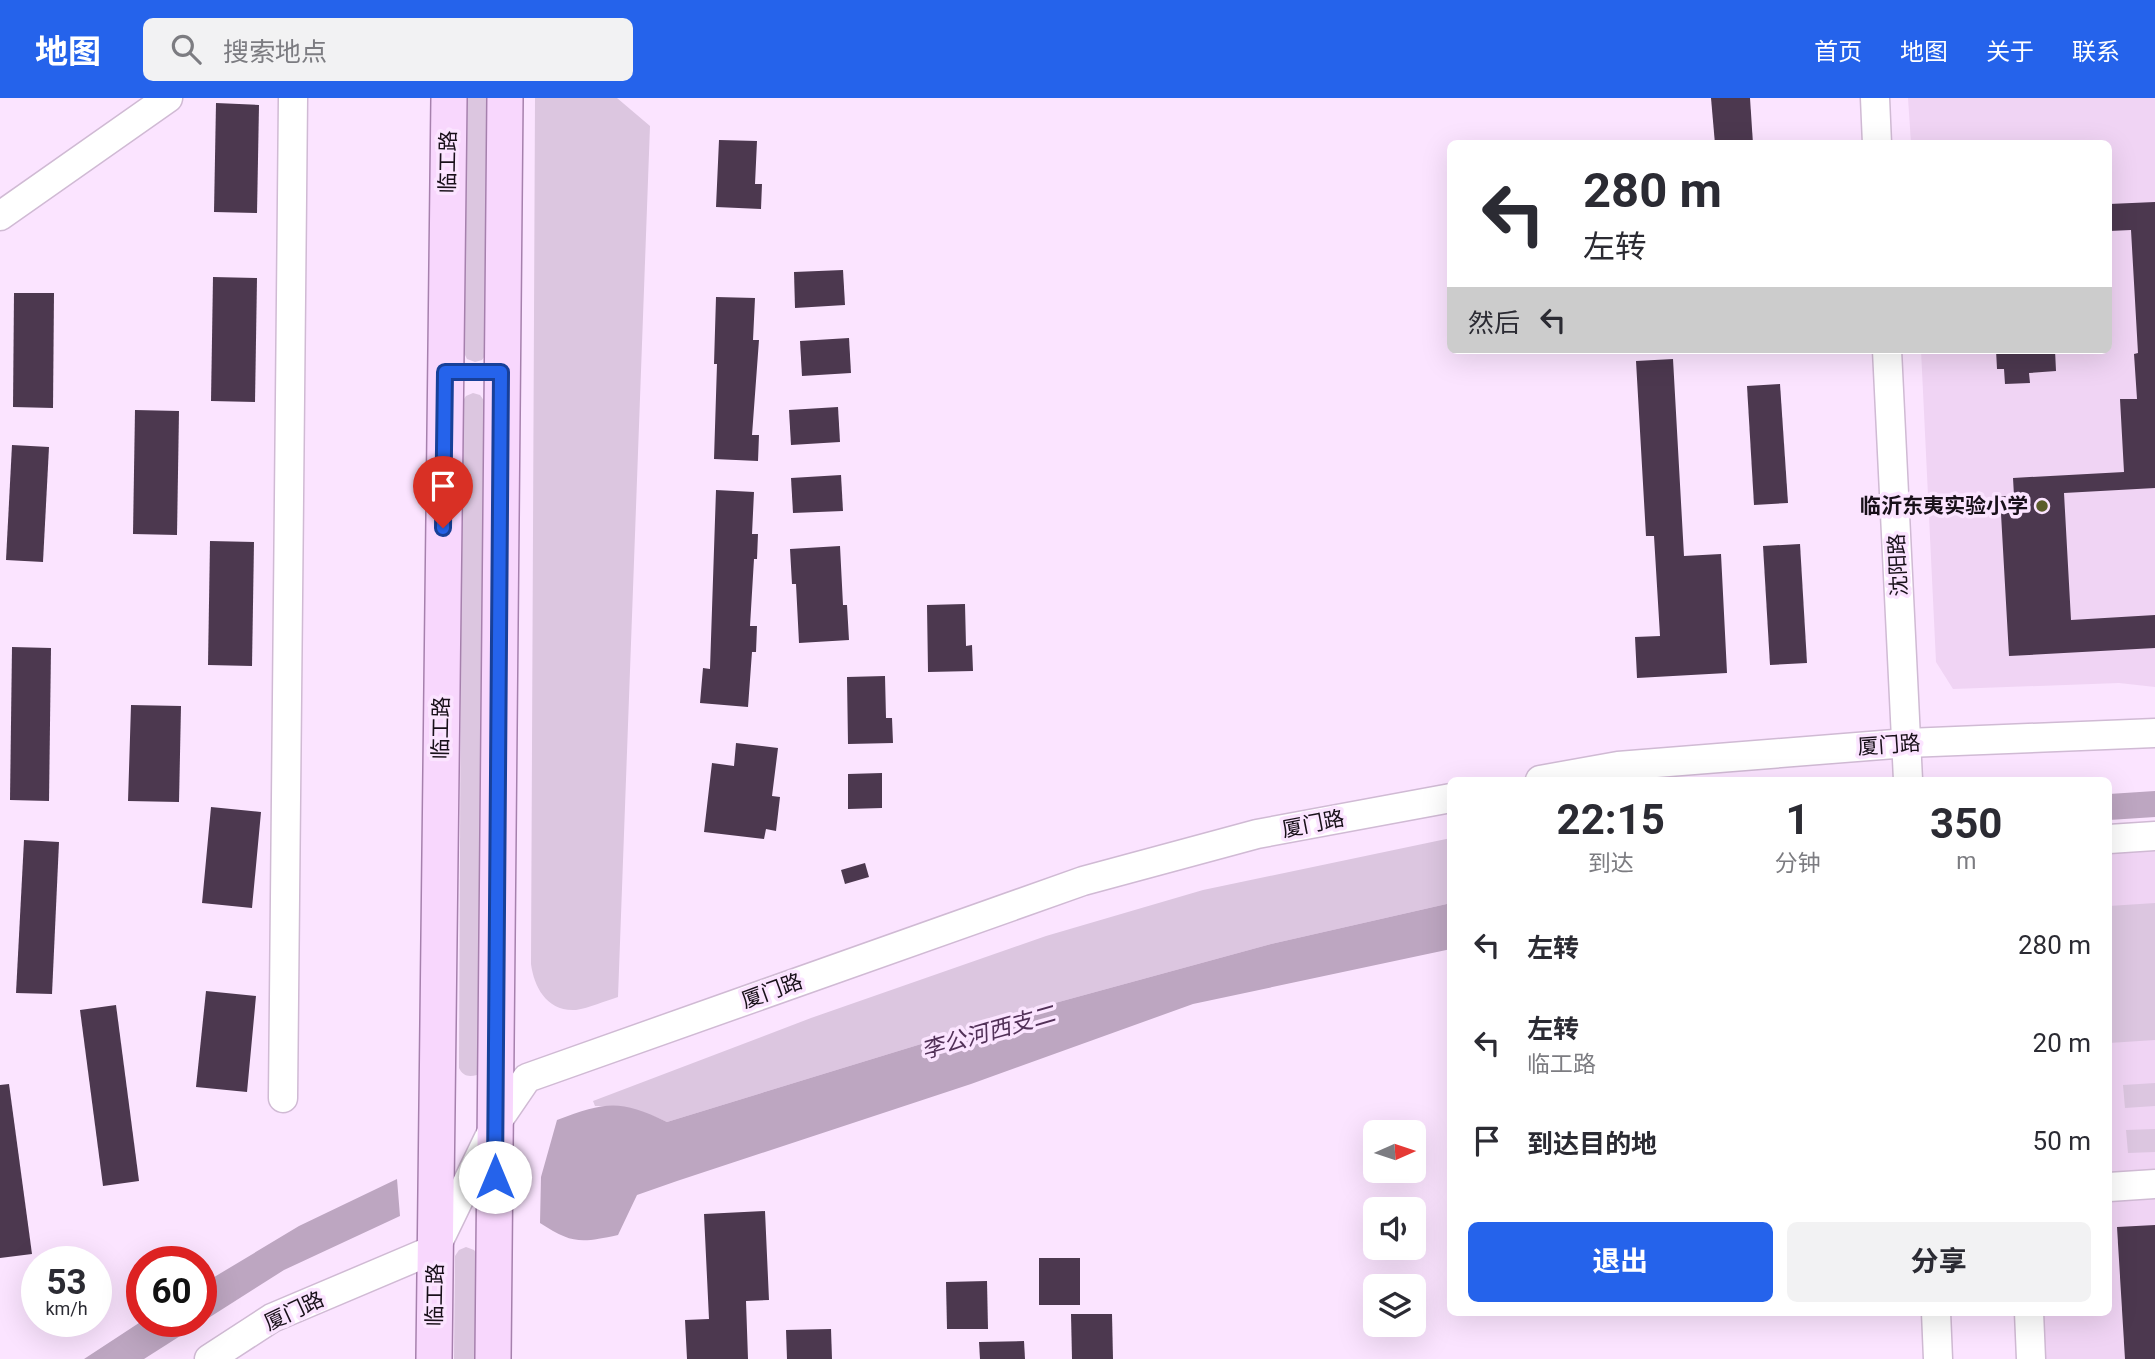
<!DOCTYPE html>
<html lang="zh">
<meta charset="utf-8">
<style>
:root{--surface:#fff;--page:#f2f2f3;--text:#2b2b33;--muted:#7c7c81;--accent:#2563eb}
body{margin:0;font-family:Roboto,"Noto Sans SC",sans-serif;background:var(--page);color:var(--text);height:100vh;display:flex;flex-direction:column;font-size:26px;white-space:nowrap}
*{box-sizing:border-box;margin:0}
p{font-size:23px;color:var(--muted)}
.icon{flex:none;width:38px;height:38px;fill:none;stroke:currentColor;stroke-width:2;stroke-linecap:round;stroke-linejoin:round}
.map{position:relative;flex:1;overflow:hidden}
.sheet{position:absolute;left:1447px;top:679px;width:665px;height:539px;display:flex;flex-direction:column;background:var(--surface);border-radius:10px;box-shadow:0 7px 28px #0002}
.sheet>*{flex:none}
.top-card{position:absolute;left:1447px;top:42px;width:665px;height:214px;border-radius:10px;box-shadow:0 7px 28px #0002;background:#fff;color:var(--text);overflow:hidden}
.needle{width:46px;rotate:87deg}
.controls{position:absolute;left:1363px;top:1022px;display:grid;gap:14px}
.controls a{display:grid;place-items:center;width:63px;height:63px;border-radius:10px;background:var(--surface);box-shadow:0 7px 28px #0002;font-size:35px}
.speed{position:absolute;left:21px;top:1148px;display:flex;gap:14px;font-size:35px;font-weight:700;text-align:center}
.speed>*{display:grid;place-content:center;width:91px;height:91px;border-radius:50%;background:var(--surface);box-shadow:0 7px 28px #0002;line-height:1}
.speed small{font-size:18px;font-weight:400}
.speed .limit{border:10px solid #d22;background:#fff;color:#111}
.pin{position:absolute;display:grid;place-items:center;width:60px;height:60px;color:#fff;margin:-72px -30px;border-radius:50% 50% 50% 0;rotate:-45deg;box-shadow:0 0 7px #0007}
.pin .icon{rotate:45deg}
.me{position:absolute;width:77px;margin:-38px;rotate:0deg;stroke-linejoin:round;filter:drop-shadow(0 0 5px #0008)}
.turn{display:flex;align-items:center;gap:24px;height:147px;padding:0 21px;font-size:32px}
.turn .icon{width:91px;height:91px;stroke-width:2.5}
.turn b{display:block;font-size:49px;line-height:60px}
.then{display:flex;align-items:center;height:66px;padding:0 21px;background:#0003;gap:14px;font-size:26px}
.eta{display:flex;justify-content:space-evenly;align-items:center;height:119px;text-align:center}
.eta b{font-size:42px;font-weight:700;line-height:49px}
.primary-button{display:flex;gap:14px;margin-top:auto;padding:14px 21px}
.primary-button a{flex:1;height:80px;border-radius:10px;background:var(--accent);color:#fff;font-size:28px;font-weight:700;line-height:80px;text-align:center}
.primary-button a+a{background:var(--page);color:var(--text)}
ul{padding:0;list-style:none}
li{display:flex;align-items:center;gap:21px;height:98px;padding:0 21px}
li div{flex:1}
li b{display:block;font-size:26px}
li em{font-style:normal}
header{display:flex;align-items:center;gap:42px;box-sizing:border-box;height:98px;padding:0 35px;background:var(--accent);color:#fff}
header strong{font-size:33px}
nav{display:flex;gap:38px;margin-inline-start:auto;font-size:24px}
.search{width:490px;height:63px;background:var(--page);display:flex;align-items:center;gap:18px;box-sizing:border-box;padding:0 24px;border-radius:10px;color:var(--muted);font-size:26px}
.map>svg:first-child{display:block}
.built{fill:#f0d4f4}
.green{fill:#dcc6e0}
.water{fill:#bda6c1}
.building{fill:#4c384f}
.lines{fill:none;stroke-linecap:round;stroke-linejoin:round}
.minor-casing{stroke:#d0bad4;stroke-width:31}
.major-casing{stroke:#a680ad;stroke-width:38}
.minor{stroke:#fff;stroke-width:28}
.major{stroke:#f8d7fd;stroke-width:35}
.route-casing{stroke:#184099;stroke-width:18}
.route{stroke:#2563eb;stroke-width:12}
.poi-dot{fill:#5b5d2b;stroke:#fbe4ff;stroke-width:2.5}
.labels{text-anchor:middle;stroke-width:7;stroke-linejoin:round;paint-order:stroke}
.street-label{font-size:21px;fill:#181019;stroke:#fbe4ff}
.poi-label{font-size:21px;font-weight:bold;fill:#181019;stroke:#fbe4ff;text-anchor:end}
.water-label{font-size:23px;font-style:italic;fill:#523158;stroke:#fbe4ff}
</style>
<header>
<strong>地图</strong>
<div class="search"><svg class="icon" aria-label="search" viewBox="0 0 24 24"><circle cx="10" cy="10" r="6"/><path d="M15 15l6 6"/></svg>搜索地点</div>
<nav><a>首页</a><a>地图</a><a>关于</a><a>联系</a></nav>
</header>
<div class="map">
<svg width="2155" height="1261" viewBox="0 0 2155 1261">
<rect width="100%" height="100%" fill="#fbe4ff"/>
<!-- built -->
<g class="built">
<polygon points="1908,0 2155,0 2155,589 2119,585 1953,591 1936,564 1921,252 2109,252 2109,46 1911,45"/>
<polygon points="2155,726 2155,1261 2020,1261 2018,1215 2109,1214 2109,730"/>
</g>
<!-- green -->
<g class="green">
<polygon points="466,0 489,0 487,255 482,262 475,264 467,261 464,255"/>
<path d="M535 0H617L650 28 618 899C605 903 589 910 576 912 547 914 534 889 531 866Z"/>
<path d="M473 295 480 297 485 304 481 969 477 977C468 979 463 978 459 970L462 304 466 298Z"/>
<path d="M1451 740V805L1271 846 1055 905 667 1024C642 1012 622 1007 595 1008L593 1003 811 920 1046 838 1203 792Z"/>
<polygon points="2155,805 2155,942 2109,945 2109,808"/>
<polygon points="2155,985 2155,1008 2125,1010 2123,987"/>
<polygon points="2155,1031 2155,1054 2128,1055 2126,1032"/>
<polygon points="466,1149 474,1152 478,1158 477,1261 454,1261 455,1158 459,1152"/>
</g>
<!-- water -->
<g class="water">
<polygon points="2155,693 2155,719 2109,722 2109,696"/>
<path d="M1451 805V851L1193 906 971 986 677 1083 637 1097 618 1137C581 1145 572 1146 540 1125L541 1079 557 1022C606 1004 619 1001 667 1024L1055 905 1271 846Z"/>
<polygon points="397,1081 400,1118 284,1172 144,1261 84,1261 142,1223 201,1223 201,1187 299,1128"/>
</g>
<!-- building -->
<g class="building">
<polygon points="1711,0 1750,0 1753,46 1715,46"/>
<polygon points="216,5 259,7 257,115 214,114"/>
<polygon points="719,42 757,43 755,86 762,86 761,111 716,109"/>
<polygon points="2155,104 2155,390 2064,395 2071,522 2155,517 2155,550 2009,558 2000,398 2014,398 2013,380 2124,374 2120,301 2137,301 2134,256 2138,255 2131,132 2109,133 2109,106"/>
<polygon points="843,172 845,207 795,210 794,174"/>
<polygon points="213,179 257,180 255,304 211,303"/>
<polygon points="14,195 54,195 53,310 13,309"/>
<polygon points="716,199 755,200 753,242 759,242 752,337 759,337 758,363 714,361 717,266 714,266"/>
<polygon points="849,240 851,275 802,278 800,243"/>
<polygon points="1996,252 2055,252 2056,273 2029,275 2030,285 2005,286 2004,271 1997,271"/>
<polygon points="1673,261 1684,458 1721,456 1727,575 1637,580 1635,539 1660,538 1654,438 1646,438 1636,263"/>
<polygon points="1780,286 1788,405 1754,407 1747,288"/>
<polygon points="838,309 840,344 791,347 789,312"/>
<polygon points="135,312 179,313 177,437 133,436"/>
<polygon points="12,347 49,349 43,464 6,462"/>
<polygon points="841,377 843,413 793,415 791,380"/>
<polygon points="716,392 754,394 752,436 758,436 757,461 754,461 750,528 757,528 756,554 752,554 748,609 700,605 703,570 710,571"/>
<polygon points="210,443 254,444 252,568 208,567"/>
<polygon points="1800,446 1807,565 1770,567 1763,448"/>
<polygon points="840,448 843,507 847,507 849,542 799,545 796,486 792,486 790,451"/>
<polygon points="965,506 966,548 972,547 973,573 928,574 927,507"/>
<polygon points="12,549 51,550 49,703 10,702"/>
<polygon points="885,578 886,620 892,620 893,645 848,646 847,579"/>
<polygon points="131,607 181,608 179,704 128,703"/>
<polygon points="736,645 778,650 772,698 780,699 776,733 766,731 764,741 704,734 712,665 734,668"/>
<polygon points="882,675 882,710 848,711 848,676"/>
<polygon points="211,709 261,714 252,810 202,805"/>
<polygon points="24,742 59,744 52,896 16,895"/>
<polygon points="865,765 869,779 845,786 841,772"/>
<polygon points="206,893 256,898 247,994 196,989"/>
<polygon points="116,907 139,1083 103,1088 80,912"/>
<polygon points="9,986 32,1156 0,1160 0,987"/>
<polygon points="765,1113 769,1202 746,1203 748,1261 687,1261 685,1222 709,1221 704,1116"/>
<polygon points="2155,1127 2155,1261 2125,1261 2117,1129"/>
<rect x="1039" y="1160" width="41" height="47"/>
<polygon points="987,1183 988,1231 947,1231 946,1184"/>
<polygon points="1071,1216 1112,1216 1113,1261 1072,1261"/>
<polygon points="831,1231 832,1261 787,1261 786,1232"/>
<polygon points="1024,1243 1025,1261 980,1261 979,1244"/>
</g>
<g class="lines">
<!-- minor casing -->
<g class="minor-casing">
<g id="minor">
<polyline points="1875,0 1877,46"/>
<polyline points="0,118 168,0"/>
<polyline points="1887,252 1908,682"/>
<polyline points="1540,682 1618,668 1907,645 2155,635"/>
<polyline points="2109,741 2155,738"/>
<polyline points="283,1000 293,0"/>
<polyline points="2109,1089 2155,1086"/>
<polyline points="1936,1214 1938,1261"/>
<polyline points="2029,1214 2031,1261"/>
<polyline points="209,1261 272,1220 435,1151 495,1027 527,980 1083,783 1257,736 1451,700"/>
</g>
</g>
<!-- major casing -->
<g class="major-casing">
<g id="major">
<polyline points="434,1261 449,0"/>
<polyline points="493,1261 505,0"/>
</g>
</g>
<!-- minor -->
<use href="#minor" class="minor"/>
<!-- major -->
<use href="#major" class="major"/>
</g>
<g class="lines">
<!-- route casing -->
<g class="route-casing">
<polyline id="route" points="443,430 445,274 501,274 495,1079"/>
</g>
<!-- route -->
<use href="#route" class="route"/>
</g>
<!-- markers -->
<circle class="poi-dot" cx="2042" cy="408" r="7"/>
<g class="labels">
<!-- street labels -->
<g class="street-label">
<text transform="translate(448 64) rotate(-89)" y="7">临工路</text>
<text transform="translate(1898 467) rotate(-93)" y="7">沈阳路</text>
<text transform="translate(441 630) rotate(-89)" y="7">临工路</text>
<text transform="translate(1889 647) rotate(-4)" y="7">厦门路</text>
<text transform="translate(1313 726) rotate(-11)" y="7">厦门路</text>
<text transform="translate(772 893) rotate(-20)" y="7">厦门路</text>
<text transform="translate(435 1197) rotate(-89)" y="7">临工路</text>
<text transform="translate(294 1213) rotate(-25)" y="7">厦门路</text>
</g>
<!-- poi labels -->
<g class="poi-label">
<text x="2028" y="415">临沂东夷实验小学</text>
</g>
<!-- water labels -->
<g class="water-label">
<text transform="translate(988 934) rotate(-16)" y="8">李公河西支二</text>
</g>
</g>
</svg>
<div class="controls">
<a><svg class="needle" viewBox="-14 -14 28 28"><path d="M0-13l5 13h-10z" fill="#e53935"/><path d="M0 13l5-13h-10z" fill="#7c7c81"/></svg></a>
<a><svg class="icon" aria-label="sound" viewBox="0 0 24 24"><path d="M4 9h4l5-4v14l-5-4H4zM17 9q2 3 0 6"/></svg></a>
<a><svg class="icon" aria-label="layers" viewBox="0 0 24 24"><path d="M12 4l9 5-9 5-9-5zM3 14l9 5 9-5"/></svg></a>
</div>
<div class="speed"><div>53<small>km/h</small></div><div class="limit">60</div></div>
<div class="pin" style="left:443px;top:430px;background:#d93025"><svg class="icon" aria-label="arrive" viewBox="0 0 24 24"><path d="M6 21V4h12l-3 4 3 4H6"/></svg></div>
<svg class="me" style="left:495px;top:1079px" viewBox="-20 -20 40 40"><circle r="19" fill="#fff"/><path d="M0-13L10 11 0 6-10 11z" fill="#2563eb"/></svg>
<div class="top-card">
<div class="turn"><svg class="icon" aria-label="left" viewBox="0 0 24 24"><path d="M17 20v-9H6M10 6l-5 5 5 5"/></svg><div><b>280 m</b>左转</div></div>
<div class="then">然后<svg class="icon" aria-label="left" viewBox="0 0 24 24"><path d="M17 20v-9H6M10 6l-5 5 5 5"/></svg></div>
</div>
<section class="sheet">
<div class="eta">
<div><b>22:15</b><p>到达</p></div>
<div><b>1</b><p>分钟</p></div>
<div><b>350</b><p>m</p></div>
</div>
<ul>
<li><svg class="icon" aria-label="left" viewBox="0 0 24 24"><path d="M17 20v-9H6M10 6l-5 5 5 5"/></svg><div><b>左转</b></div><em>280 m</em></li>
<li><svg class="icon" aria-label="left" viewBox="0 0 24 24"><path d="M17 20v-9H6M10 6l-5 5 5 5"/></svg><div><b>左转</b><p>临工路</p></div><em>20 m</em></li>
<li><svg class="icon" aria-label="arrive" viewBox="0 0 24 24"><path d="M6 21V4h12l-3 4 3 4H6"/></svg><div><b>到达目的地</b></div><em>50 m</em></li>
</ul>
<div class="primary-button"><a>退出</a><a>分享</a></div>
</section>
</div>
